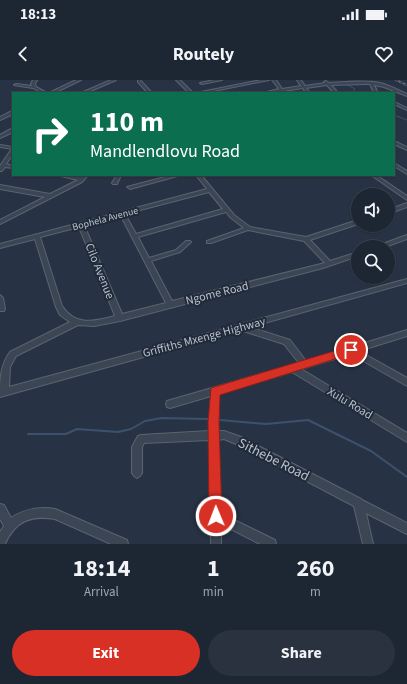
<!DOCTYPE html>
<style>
:root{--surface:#1d2633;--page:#2a323f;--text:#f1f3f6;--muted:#a0a5ac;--line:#3b434e;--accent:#d93025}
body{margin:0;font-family:"Source Sans 3",sans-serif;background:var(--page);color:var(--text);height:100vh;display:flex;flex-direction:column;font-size:15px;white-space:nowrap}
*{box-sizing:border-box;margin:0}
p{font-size:13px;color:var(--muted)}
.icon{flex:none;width:22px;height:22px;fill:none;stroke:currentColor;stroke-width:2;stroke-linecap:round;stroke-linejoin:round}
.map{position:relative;height:464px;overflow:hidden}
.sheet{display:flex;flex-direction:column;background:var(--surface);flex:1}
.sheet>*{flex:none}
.guide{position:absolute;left:12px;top:12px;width:383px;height:84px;border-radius:0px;box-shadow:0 1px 3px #0004,0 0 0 1px var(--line);background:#0b6e4f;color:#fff;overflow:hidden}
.buttons{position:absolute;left:351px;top:108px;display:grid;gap:8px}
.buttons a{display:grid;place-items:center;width:44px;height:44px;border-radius:50%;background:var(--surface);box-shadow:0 1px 3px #0004,0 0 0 1px var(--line);font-size:20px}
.pin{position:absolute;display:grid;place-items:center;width:34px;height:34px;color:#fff;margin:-17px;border:2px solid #fff;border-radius:50%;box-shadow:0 1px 4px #0007}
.me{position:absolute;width:44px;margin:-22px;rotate:359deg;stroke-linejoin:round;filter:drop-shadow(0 0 3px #0008)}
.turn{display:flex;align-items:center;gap:14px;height:84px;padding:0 12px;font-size:18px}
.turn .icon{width:52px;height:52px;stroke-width:2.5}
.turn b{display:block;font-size:28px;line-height:34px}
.eta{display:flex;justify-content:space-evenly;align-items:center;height:68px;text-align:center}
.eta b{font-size:24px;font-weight:700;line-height:28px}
.button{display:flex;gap:8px;margin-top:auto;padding:8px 12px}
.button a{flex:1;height:46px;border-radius:24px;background:var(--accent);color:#fff;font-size:16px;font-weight:700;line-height:46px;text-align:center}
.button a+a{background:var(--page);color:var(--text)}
.status{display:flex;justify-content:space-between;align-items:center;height:28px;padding:0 20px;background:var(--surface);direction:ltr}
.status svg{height:11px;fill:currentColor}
header{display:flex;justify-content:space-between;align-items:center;height:52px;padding:0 12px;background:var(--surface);font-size:18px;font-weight:700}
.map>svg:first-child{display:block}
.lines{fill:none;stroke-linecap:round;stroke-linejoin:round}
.stream-far1{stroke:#3d506d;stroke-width:1}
.stream{stroke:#3d506d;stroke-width:2}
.minor-casing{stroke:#5a6371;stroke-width:2}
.minor{fill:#3b4553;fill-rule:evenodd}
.rail-casing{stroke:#5d697a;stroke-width:2}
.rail{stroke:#202a39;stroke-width:1;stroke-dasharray:2.5;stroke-linecap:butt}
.route{fill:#d93025;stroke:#8d1f18}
.labels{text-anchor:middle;stroke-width:4;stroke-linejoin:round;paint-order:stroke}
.far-street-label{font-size:10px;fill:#b9c0cd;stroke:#202a39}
.street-label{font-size:12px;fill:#b9c0cd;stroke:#202a39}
.near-street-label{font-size:14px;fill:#b9c0cd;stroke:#202a39}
</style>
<div class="status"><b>18:13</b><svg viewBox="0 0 49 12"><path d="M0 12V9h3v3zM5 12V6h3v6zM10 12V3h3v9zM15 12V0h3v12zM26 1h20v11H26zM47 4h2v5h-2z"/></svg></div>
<header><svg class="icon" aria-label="back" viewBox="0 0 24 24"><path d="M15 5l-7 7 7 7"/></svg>Routely<svg class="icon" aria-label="heart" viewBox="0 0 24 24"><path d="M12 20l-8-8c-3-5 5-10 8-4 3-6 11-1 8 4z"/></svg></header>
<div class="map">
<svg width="407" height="464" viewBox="0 0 407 464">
<rect width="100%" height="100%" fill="#273344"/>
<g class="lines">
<!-- stream-far1 -->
<g class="stream-far1">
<polyline points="346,4 355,9 352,13"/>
<polyline points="394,35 407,40"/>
</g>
<!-- stream -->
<g class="stream">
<polyline points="220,340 266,344 308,340 371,371 407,397"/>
<polyline points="28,354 66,354 77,349 118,352 131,349 145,341 162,338 208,339"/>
</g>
<!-- minor casing -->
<g class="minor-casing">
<g id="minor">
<polygon points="33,0 37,0 35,4 36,7 47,13 42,13 33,8 14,5 16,4 32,6 31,4"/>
<polygon points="76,0 81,0 54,13 49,13"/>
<polygon points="111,0 116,0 86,13 81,13"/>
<polygon points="138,0 140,0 152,13 148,13 138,2"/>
<polygon points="176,0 180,0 193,13 189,13"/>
<polygon points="214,0 222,0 202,4 200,3"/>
<polygon points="261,0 269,0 204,13 196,13"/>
<path d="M272 0H276L282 9 301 6 297 0H301L305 6 325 3 324 2 326 1 329 3C346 2 364 0 380 3 389 5 398 10 407 14V16L384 7 374 5 378 13H374L370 4H366L331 5 338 13H334L327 5 306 8 310 13H306L303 8 271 13H263L279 9Z"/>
<polygon points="394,22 407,28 407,30 394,24"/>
<polygon points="12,31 13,31 13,34 0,40 0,37"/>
<polygon points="11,49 13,49 13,52 0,58 0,55"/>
<polygon points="394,61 407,67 407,70 394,64"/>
<polygon points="0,65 13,67 13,69 0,67"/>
<polygon points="11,70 13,70 13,74 6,84 13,86 13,88 5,87 2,91 0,91 0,86"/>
<polygon points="394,83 407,91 407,94 394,86"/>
<polygon points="59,95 69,95 81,97 83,95 88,95 82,102 0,144 0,140 45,117 0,109 0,105 50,114 78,100 61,96"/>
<polygon points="117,95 121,95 117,104 113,104 112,103"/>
<polygon points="173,95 181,95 130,109 127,107"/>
<path d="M196 95H201L234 135 250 147 306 157 358 140V144L310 160 330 181 358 172V176L323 188 120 241 94 246 78 245 16 276 10 287 9 307 407 199V203L250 247 290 260 306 281 407 250V256L359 271 407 298V306L351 274 301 289 407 353V362L292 292 219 313 218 351H224L241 357 357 417 361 419 362 420 407 443V454L366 433 373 464H363L354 426 236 364 224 359 218 360 220 433 275 460 276 464H260L221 444V464H211L209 360 144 363 142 367V393L140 396 137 398 134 396 132 393V367L138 356 141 355 209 351 211 316 170 328 167 327 166 324 167 321 299 283 284 264 240 250 0 317C0 301 0 285 10 272L70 242 60 235 56 227 35 159 0 168V164L207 109ZM209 112 223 129 136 154 125 134ZM226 132 230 137 244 148 207 161V163H211L248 150 304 161 325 183 172 221 151 181 180 172 191 162 190 161H186L176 170 149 178 138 157ZM121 136 166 223 122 234 84 145ZM79 147 115 236C95 241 76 247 62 226L40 157Z"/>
<polygon points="371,95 376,95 407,116 407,120"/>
<polygon points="407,123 407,127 388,134 388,130"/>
<polygon points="407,155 407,159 385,167 376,167 377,166"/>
<polygon points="0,215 3,218 5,229 4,231 0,231"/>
<path d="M0 424 4 425 11 438C25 429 38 426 55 429L127 460 128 464H111L55 439C31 435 15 441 5 464H0V452L4 446 0 439Z"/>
</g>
</g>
<!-- minor -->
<use href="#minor" class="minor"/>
<!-- rail casing -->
<g class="rail-casing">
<polyline id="rail" points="396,0 407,5"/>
</g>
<!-- rail -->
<use href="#rail" class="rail"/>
</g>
<!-- route -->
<polygon class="route" points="351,266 354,267 356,270 354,273 220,315 219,342 222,436 220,440 216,442 211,440 209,436 208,342 211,308"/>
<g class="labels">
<!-- far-street labels -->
<g class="far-street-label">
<text transform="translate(105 138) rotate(-15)" y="4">Bophela Avenue</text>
</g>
<!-- street labels -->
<g class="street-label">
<text transform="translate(100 191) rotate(68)" y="4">Cilo Avenue</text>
<text transform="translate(217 213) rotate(-14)" y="4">Ngome Road</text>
<text transform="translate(204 257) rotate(-15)" y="4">Griffiths Mxenge Highway</text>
<text transform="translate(350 323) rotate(31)" y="4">Xulu Road</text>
</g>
<!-- near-street labels -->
<g class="near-street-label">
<text transform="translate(274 379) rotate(27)" y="5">Sithebe Road</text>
</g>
</g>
</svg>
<div class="buttons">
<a><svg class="icon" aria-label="sound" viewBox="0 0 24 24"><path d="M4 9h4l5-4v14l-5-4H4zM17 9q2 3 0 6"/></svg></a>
<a><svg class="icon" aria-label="search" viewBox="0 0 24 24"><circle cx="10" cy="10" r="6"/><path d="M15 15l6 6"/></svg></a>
</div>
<div class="pin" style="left:351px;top:270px;background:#d93025"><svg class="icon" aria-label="arrive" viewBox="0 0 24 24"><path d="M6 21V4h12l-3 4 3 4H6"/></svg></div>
<svg class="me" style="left:216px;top:436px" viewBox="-20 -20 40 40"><circle r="17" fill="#d93025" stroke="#fff" stroke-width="3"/><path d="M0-11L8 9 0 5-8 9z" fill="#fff"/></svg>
<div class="guide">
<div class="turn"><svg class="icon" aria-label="right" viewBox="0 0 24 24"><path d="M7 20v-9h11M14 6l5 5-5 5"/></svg><div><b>110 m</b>Mandlendlovu Road</div></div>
</div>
</div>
<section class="sheet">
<div class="eta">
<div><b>18:14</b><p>Arrival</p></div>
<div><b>1</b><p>min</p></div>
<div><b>260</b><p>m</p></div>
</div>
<div class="button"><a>Exit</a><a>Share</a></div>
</section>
